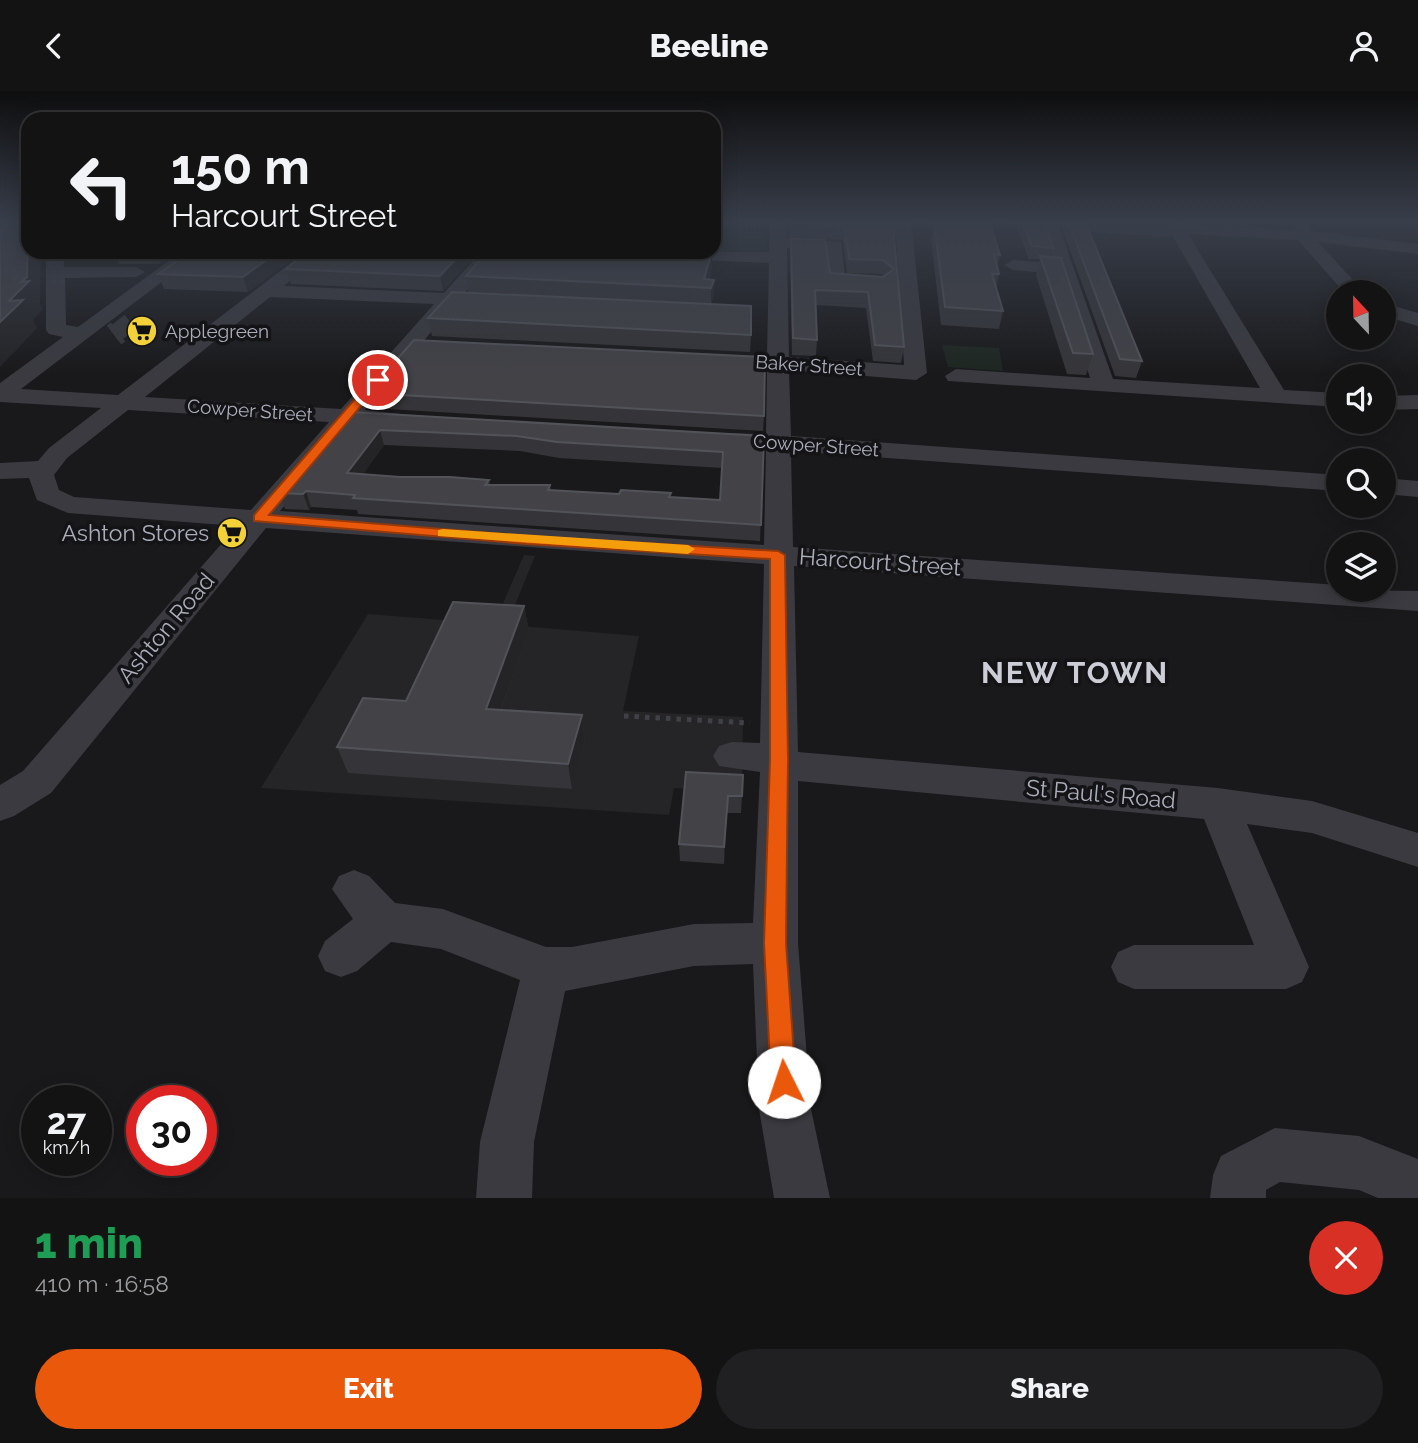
<!DOCTYPE html>
<meta charset="utf-8">
<style>
:root{--surface:#131314;--page:#202022;--text:#f1f3f6;--muted:#9d9ea0;--line:#323234;--accent:#ea580c}
body{margin:0;font-family:Raleway,sans-serif;background:var(--page);color:var(--text);height:100vh;display:flex;flex-direction:column;font-size:26px;white-space:nowrap}
*{box-sizing:border-box;margin:0}
p{font-size:23px;color:var(--muted)}
.icon{flex:none;width:38px;height:38px;fill:none;stroke:currentColor;stroke-width:2;stroke-linecap:round;stroke-linejoin:round}
.map{position:relative;height:1107px;overflow:hidden}
.details{display:flex;flex-direction:column;background:var(--surface);flex:1}
.details>*{flex:none}
.banner{position:absolute;left:21px;top:21px;width:700px;height:147px;border-radius:21px;box-shadow:0 4px 18px #0003,0 0 0 2px var(--line);background:#131314;color:var(--text);overflow:hidden}
.needle{width:46px;rotate:338deg}
.tools{position:absolute;left:1326px;top:189px;display:grid;gap:14px}
.tools a{display:grid;place-items:center;width:70px;height:70px;border-radius:50%;background:var(--surface);box-shadow:0 4px 18px #0003,0 0 0 2px var(--line);font-size:35px}
.speed{position:absolute;left:21px;top:994px;display:flex;gap:14px;font-size:35px;font-weight:700;text-align:center}
.speed>*{display:grid;place-content:center;width:91px;height:91px;border-radius:50%;background:var(--surface);box-shadow:0 4px 18px #0003,0 0 0 2px var(--line);line-height:1}
.speed small{font-size:18px;font-weight:400}
.speed .limit{border:10px solid #d22;background:#fff;color:#111}
.pin{position:absolute;display:grid;place-items:center;width:60px;height:60px;color:#fff;margin:-30px;border:4px solid #fff;border-radius:50%;box-shadow:0 2px 7px #0007}
.me{position:absolute;width:77px;margin:-38px;rotate:356deg;stroke-linejoin:round;filter:drop-shadow(0 0 5px #0008)}
.turn{display:flex;align-items:center;gap:24px;height:147px;padding:0 35px;font-size:32px}
.turn .icon{width:91px;height:91px;stroke-width:2.5}
.turn b{display:block;font-size:49px;line-height:60px}
.round{display:grid;place-items:center;flex:none;width:74px;height:74px;border-radius:37px;background:var(--page)}
.summary{display:flex;align-items:center;justify-content:space-between;height:119px;padding:0 35px}
h1{font-size:42px;font-weight:800;line-height:52px;color:#1e9e55}
.button{display:flex;gap:14px;margin-top:auto;padding:14px 35px}
.button a{flex:1;height:80px;border-radius:42px;background:var(--accent);color:#fff;font-size:28px;font-weight:800;line-height:80px;text-align:center}
.button a+a{background:var(--page);color:var(--text)}
header{display:flex;justify-content:space-between;align-items:center;height:91px;padding:0 35px;background:var(--surface);font-size:32px;font-weight:800}
.map>svg:first-child{display:block}
.built{fill:#252528}
.green{fill:#1e2621}
.lines{fill:none;stroke-linecap:round;stroke-linejoin:round}
.minor-tunnel-far1{stroke:#36373b;stroke-width:18;stroke-dasharray:18 9;stroke-linecap:butt}
.minor-tunnel{stroke:#36373b;stroke-width:24;stroke-dasharray:24 11;stroke-linecap:butt}
.path{stroke:#404047;stroke-width:5;stroke-dasharray:4.5 6;stroke-linecap:butt}
.minor{fill:#3a3a40;fill-rule:evenodd}
.wall{fill:#353539;fill-rule:evenodd}
.shaded-wall{fill:#242427}
.building{fill:#424247;stroke:#525359;stroke-width:2;fill-rule:evenodd}
.route{fill:#ea580c;stroke:#983908;stroke-width:2}
.slow{fill:#f59e0b}
.labels{text-anchor:middle;stroke-width:7;stroke-linejoin:round;paint-order:stroke}
.far-poi-label{font-size:19px;fill:#abadbb;stroke:#141416;text-anchor:start}
.far-street-label{font-size:19px;fill:#abadbb;stroke:#141416}
.poi-label{font-size:23px;fill:#abadbb;stroke:#141416;text-anchor:end}
.street-label{font-size:23px;fill:#abadbb;stroke:#141416}
.district-label{font-size:30px;font-weight:bold;letter-spacing:2px;fill:#cccdd6;stroke:#141416}
</style>
<header><svg class="icon" aria-label="back" viewBox="0 0 24 24"><path d="M15 5l-7 7 7 7"/></svg>Beeline<svg class="icon" aria-label="person" viewBox="0 0 24 24"><circle cx="12" cy="8" r="4"/><path d="M4 21q1-7 8-7t8 7"/></svg></header>
<div class="map">
<svg width="1418" height="1107" viewBox="0 0 1418 1107">
<rect width="100%" height="100%" fill="#19191b"/>
<!-- built -->
<polygon class="built" points="524,464 535,465 507,534 639,545 623,620 743,626 742,701 674,697 669,724 261,697 368,523 494,533"/>
<!-- green -->
<g class="green">
<polygon points="714,130 755,130 766,134 766,160 714,160"/>
<polygon points="942,254 999,257 1003,280 948,276"/>
</g>
<g class="lines">
<!-- minor-tunnel-far1 -->
<polyline class="minor-tunnel-far1" points="116,242 135,227"/>
<!-- minor-tunnel -->
<polyline class="minor-tunnel" points="114,244 118,241"/>
<!-- path -->
<polyline class="path" points="624,625 750,632"/>
<!-- minor -->
<g class="minor">
<path d="M770 130H786V147L841 151 845 185 874 186 883 192 874 198 829 194 826 160 787 157 789 266 904 274 895 130H911L927 282 916 289 789 279 791 345 1339 384V400L791 360 793 456 1339 494V499L1418 500V520L794 475 798 661 1218 697 1312 710 1418 742V776L1312 742 1247 733 1309 876 1302 891 1286 898H1134L1118 891 1111 876 1118 861 1134 854H1254L1204 728 798 690V852L811 1018 830 1107H774L759 1018 753 873 694 875 565 900 534 1051 532 1107H476L480 1051 520 889 441 858 391 851 357 880 341 886 325 880 318 865 325 850 353 828 332 798 339 785 354 779 369 785 395 812 443 818 546 856H572L694 833 753 832 760 681 719 675 713 665 719 655 732 651 760 652 764 473 266 437 51 702 14 725 0 730V694L23 680 237 435 68 422 37 409 29 387 0 388V372L38 370 49 357 101 317 0 311V292L63 246 49 243 46 239V161H64V176H136L145 181 136 186 65 187 66 234 78 236 181 161H201L21 298 118 304 305 161H325L284 195 444 202 481 161H499L464 203 471 205 474 209 471 213 454 214 365 319 401 323 404 328 401 333H354L280 420 764 454 766 358 710 352 707 347 710 342 766 343 767 277 749 275 746 270 749 265 767 264 769 172 626 166 617 161H769ZM270 206 434 213 341 318 145 306ZM128 319 329 331 251 419 74 406 59 399 54 384 67 367Z"/>
<path d="M1029 130 1165 132 1164 130H1180L1182 133 1294 139 1296 132H1308L1311 140 1418 153V163L1318 151 1364 201H1344L1298 149 1188 143 1284 299 1339 302V316L948 290 945 285 956 278 1090 287 1058 183 1013 179 1004 174 1013 169 1054 172 1043 135ZM1059 136 1171 142 1260 297 1113 288Z"/>
<polygon points="1384,212 1418,222 1418,235 1384,225"/>
<polygon points="1418,304 1418,318 1384,319 1384,305"/>
<polygon points="1384,387 1418,390 1418,406 1384,403"/>
<polygon points="1275,1037 1359,1045 1418,1068 1418,1107 1378,1107 1359,1099 1280,1091 1266,1099 1266,1107 1210,1107 1213,1084 1221,1065"/>
</g>
</g>
<!-- wall -->
<g class="wall">
<polygon points="789,130 895,130 894,146 904,256 901,272 873,270 866,217 816,214 817,249 816,265 792,264 790,161 791,147 830,182 883,185 881,183 847,182 843,149 789,145"/>
<polygon points="943,130 989,130 1000,164 997,176 999,183 996,197 1003,220 999,238 941,234 931,148 934,132 943,132"/>
<polygon points="1014,130 1045,130 1053,157 1051,166 1093,263 1086,284 1067,283 1036,184 1040,168 1029,168"/>
<polygon points="1065,130 1144,130 1175,131 1170,146 1090,141 1142,270 1136,287 1115,285 1063,139"/>
<polygon points="114,161 177,161 160,173 119,173"/>
<polygon points="301,161 248,201 164,198 158,183 179,168 177,163"/>
<polygon points="307,161 478,161 443,200 291,193 286,178"/>
<polygon points="712,176 709,189 714,189 714,204 711,213 468,201 466,185"/>
<polygon points="428,227 751,244 750,261 432,245"/>
<polygon points="367,302 764,325 763,340 371,317"/>
<path d="M351 321 764 345 760 450 358 423 357 419 311 416 309 419 285 418 279 402ZM384 354 520 360 559 367 722 377 720 409 551 399 550 394H490L489 389 400 386 363 383Z"/>
<polygon points="524,515 529,540 501,619 582,624 585,650 572,698 348,682 337,656 406,610"/>
<polygon points="743,684 741,722 727,722 724,773 680,770 679,753"/>
</g>
<!-- shaded-wall -->
<g class="shaded-wall">
<polygon points="28,161 44,161 41,166 40,213 43,218 33,229 37,237 0,276 0,231"/>
<polygon points="155,161 177,161 160,173"/>
<polygon points="277,161 301,161 248,201 243,186"/>
<polygon points="462,161 478,161 443,200 440,185"/>
<polygon points="712,161 712,176 706,197 704,188"/>
<polygon points="714,189 714,204 711,213 711,197"/>
<polygon points="380,339 384,354 352,398 347,382"/>
<polygon points="306,400 311,416 309,419 303,403"/>
<polygon points="524,515 529,540 492,643 486,618"/>
<polygon points="582,624 585,650 572,698 568,673"/>
<polygon points="728,705 724,773 724,756"/>
</g>
<!-- building -->
<g class="building">
<polygon points="0,130 28,130 27,186 21,191 29,190 9,210 23,209 0,231"/>
<polygon points="790,130 895,130 894,146 904,256 875,254 868,201 815,199 817,249 793,247 791,147 825,149 830,182 883,186 894,178 883,169 849,168 844,135 790,131"/>
<polygon points="948,130 989,130 1000,164 994,163 999,183 992,183 1003,220 945,216 934,132 949,132"/>
<polygon points="1021,130 1045,130 1053,157 1032,155"/>
<polygon points="1068,130 1085,130 1142,270 1120,268"/>
<polygon points="180,161 277,161 243,186 158,183 186,164 177,163"/>
<polygon points="307,161 462,161 440,185 286,178"/>
<polygon points="487,161 712,161 704,188 714,189 711,197 466,185"/>
<polygon points="1040,165 1061,167 1093,263 1073,262"/>
<polygon points="452,201 751,215 751,244 428,227"/>
<polygon points="414,249 765,266 764,325 367,302"/>
<path d="M351 321 764 345 761 434 353 407 355 404 306 400 303 403 279 402ZM380 339 517 345 557 351 723 361 720 409 669 406 671 402 621 399 619 403 548 399 550 394H485L489 389 450 386H400L347 382Z"/>
<polygon points="453,511 524,515 486,618 582,624 568,673 337,656 363,607 406,610"/>
<polygon points="686,681 743,684 742,705 728,705 724,756 679,753"/>
</g>
<!-- sky -->
<linearGradient id="sky" x2="0" y2="1"><stop stop-color="#0e0e0f"/><stop offset="0.46" stop-color="#383e4a"/><stop offset="1" stop-color="#383e4a" stop-opacity="0"/></linearGradient>
<rect width="1418" height="284" fill="url(#sky)"/>
<!-- route -->
<polygon class="route" points="374,286 383,289 269,424 527,445 778,460 785,464 788,668 786,852 796,991 792,999 784,1003 775,999 771,991 764,852 770,668 770,468 527,453 254,430 254,424"/>
<!-- slow -->
<polygon class="slow" points="443,438 688,454 695,458 688,463 438,445 438,439"/>
<!-- icons -->
<defs>
<g id="supermarket-disc" transform="scale(1.575)"><circle r="9.5" fill="#f3d138" stroke="#141416"/><path d="M-6-5.5h2.5l.6 2H6L4.5 2H-2.5L-4.4-4H-6ZM-1.5 3.2a1.3 1.3 0 1 0 .1 0ZM3 3.2a1.3 1.3 0 1 0 .1 0Z" fill="#111"/></g>
</defs>
<g fill-rule="evenodd">
<use href="#supermarket-disc" x="142" y="240"/>
<use href="#supermarket-disc" x="232" y="442"/>
</g>
<g class="labels">
<!-- far-poi labels -->
<g class="far-poi-label">
<text x="165" y="247">Applegreen</text>
</g>
<!-- far-street labels -->
<g class="far-street-label">
<text transform="translate(809 274) rotate(4)" y="7">Baker Street</text>
<text transform="translate(250 319) rotate(4)" y="7">Cowper Street</text>
<text transform="translate(816 354) rotate(4)" y="7">Cowper Street</text>
</g>
<!-- poi labels -->
<g class="poi-label">
<text x="209" y="450">Ashton Stores</text>
</g>
<!-- street labels -->
<g class="street-label">
<text transform="translate(880 471) rotate(4)" y="8">Harcourt Street</text>
<text transform="translate(166 537) rotate(-50)" y="8">Ashton Road</text>
<text transform="translate(1101 703) rotate(5)" y="8">St Paul's Road</text>
</g>
<!-- district labels -->
<g class="district-label">
<text x="1075" y="592">NEW TOWN</text>
</g>
</g>
</svg>
<div class="tools">
<a><svg class="needle" viewBox="-14 -14 28 28"><path d="M0-13l5 13h-10z" fill="#e53935"/><path d="M0 13l5-13h-10z" fill="#9d9ea0"/></svg></a>
<a><svg class="icon" aria-label="sound" viewBox="0 0 24 24"><path d="M4 9h4l5-4v14l-5-4H4zM17 9q2 3 0 6"/></svg></a>
<a><svg class="icon" aria-label="search" viewBox="0 0 24 24"><circle cx="10" cy="10" r="6"/><path d="M15 15l6 6"/></svg></a>
<a><svg class="icon" aria-label="layers" viewBox="0 0 24 24"><path d="M12 4l9 5-9 5-9-5zM3 14l9 5 9-5"/></svg></a>
</div>
<div class="speed"><div>27<small>km/h</small></div><div class="limit">30</div></div>
<div class="pin" style="left:378px;top:289px;background:#d93025"><svg class="icon" aria-label="arrive" viewBox="0 0 24 24"><path d="M6 21V4h12l-3 4 3 4H6"/></svg></div>
<svg class="me" style="left:784px;top:991px" viewBox="-20 -20 40 40"><circle r="19" fill="#fff"/><path d="M0-13L10 11 0 6-10 11z" fill="#ea580c"/></svg>
<div class="banner">
<div class="turn"><svg class="icon" aria-label="left" viewBox="0 0 24 24"><path d="M17 20v-9H6M10 6l-5 5 5 5"/></svg><div><b>150 m</b>Harcourt Street</div></div>
</div>
</div>
<section class="details">
<div class="summary"><div><h1>1 min</h1><p>410 m · 16:58</p></div><a class="round" style="background:#d93025;color:#fff"><svg class="icon" aria-label="close" viewBox="0 0 24 24"><path d="M6 6l12 12M18 6L6 18"/></svg></a></div>
<div class="button"><a>Exit</a><a>Share</a></div>
</section>
